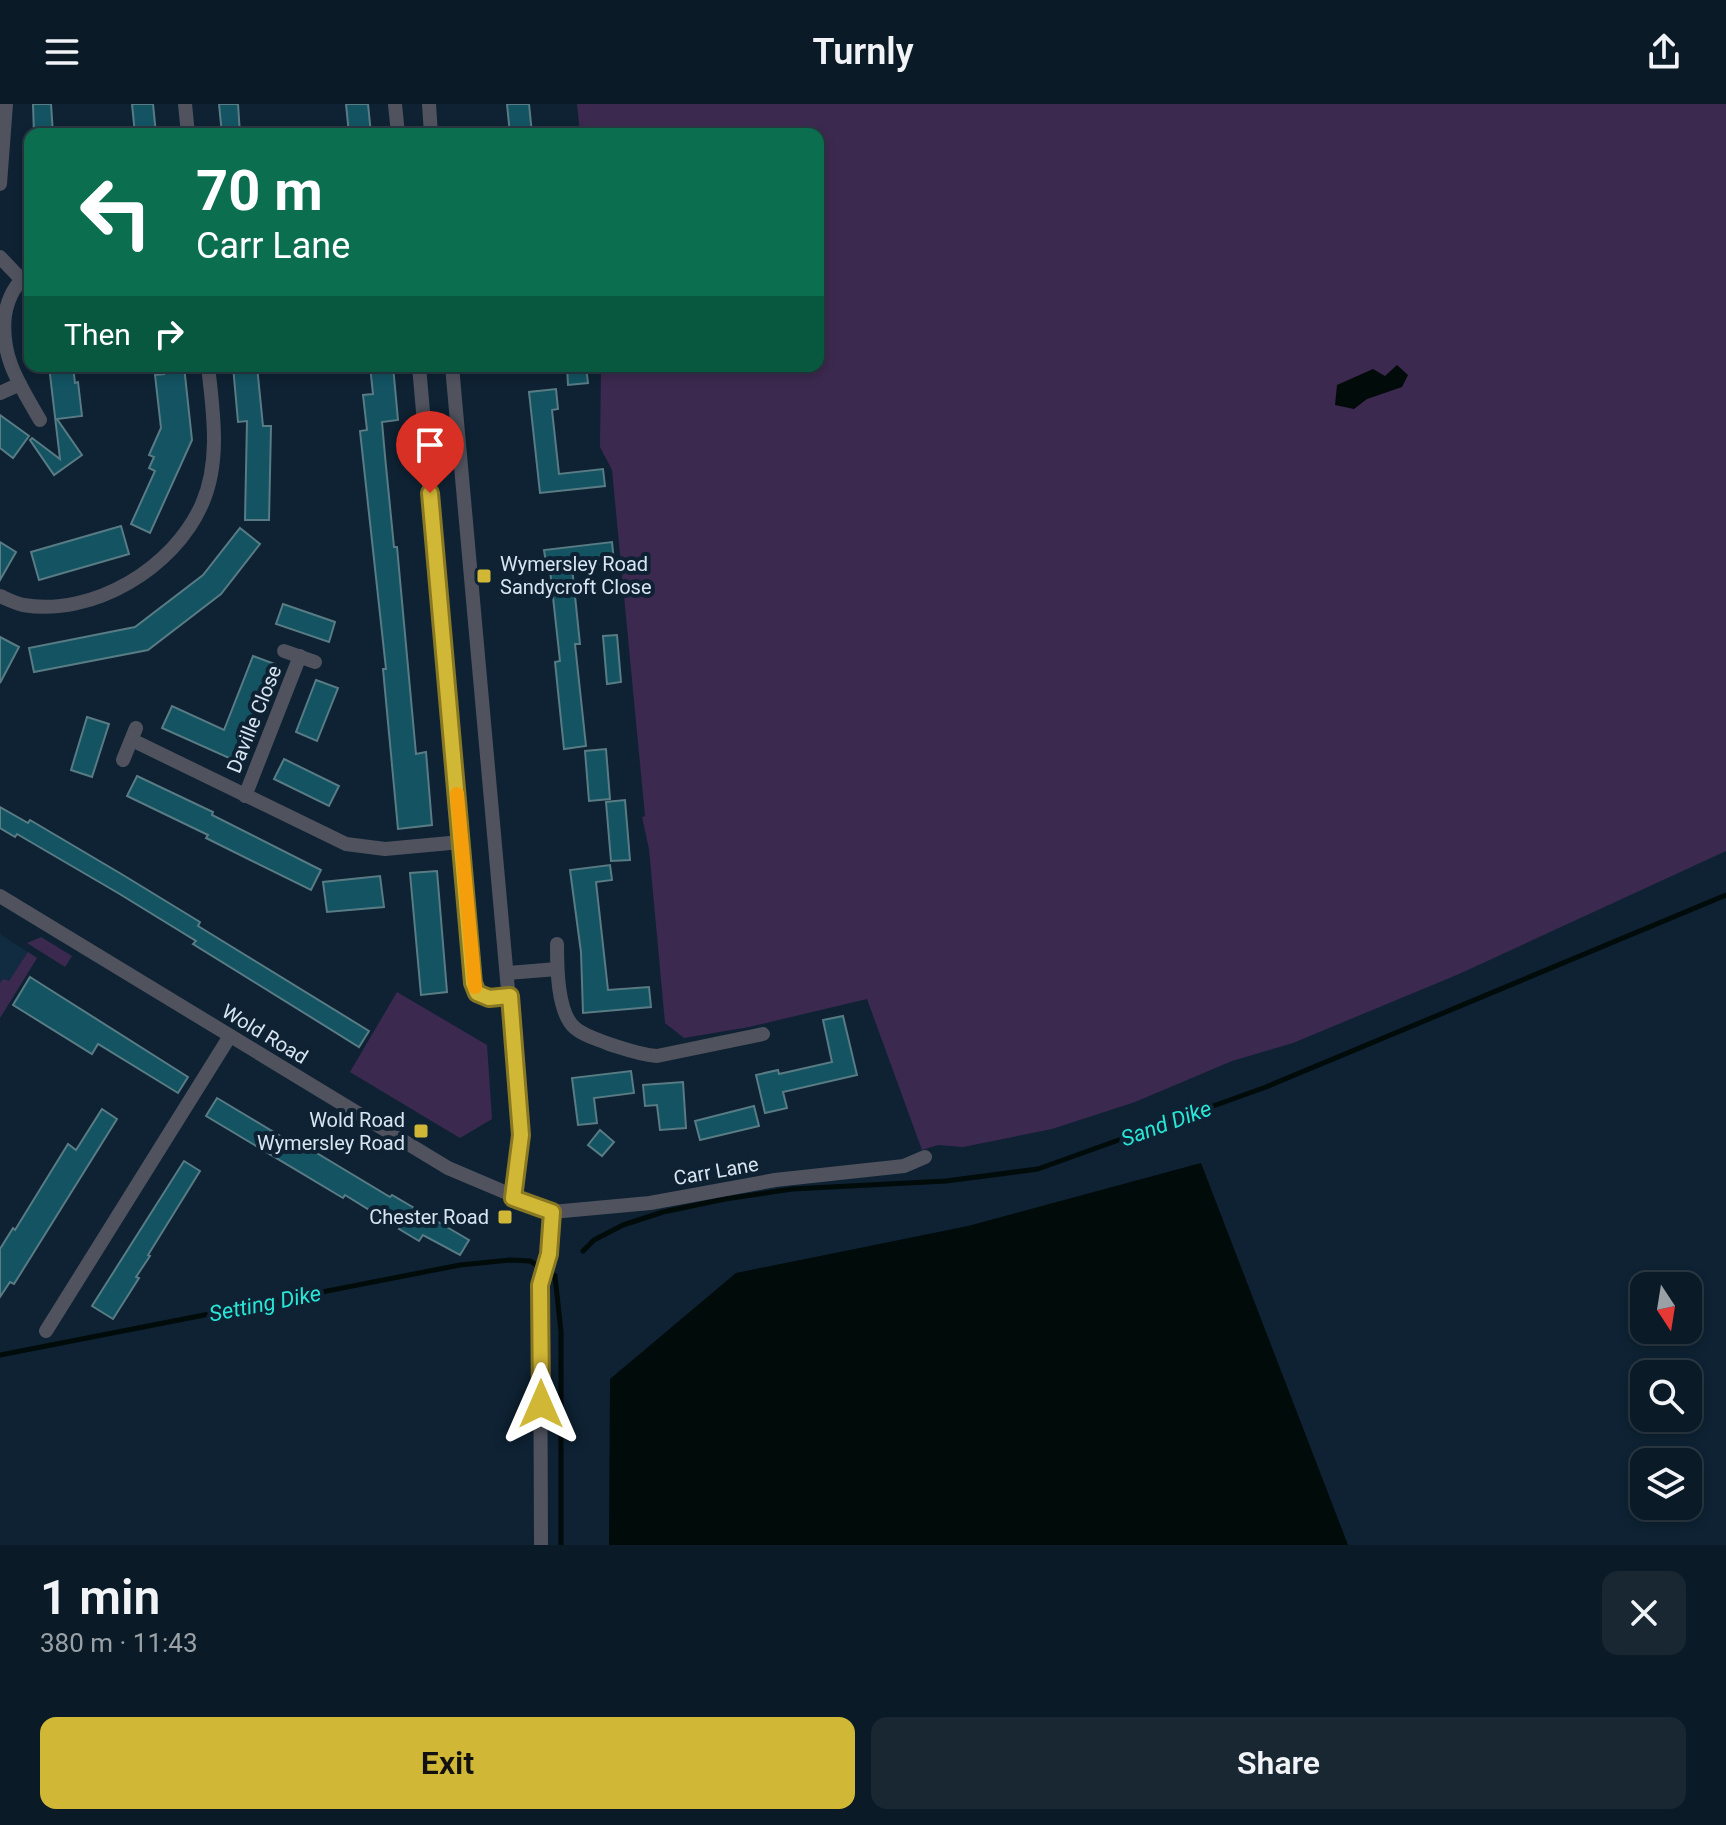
<!DOCTYPE html>
<meta charset="utf-8">
<style>
:root{--surface:#0a1a26;--page:#182732;--text:#f1f3f6;--muted:#99a1a7;--line:#2a3843;--accent:#d1b736}
body{margin:0;font-family:Roboto,sans-serif;background:var(--page);color:var(--text);height:100vh;display:flex;flex-direction:column;font-size:30px;white-space:nowrap}
*{box-sizing:border-box;margin:0}
p{font-size:26px;color:var(--muted)}
.icon{flex:none;width:44px;height:44px;fill:none;stroke:currentColor;stroke-width:2;stroke-linecap:round;stroke-linejoin:round}
.map{position:relative;height:1441px;overflow:hidden}
.sheet{display:flex;flex-direction:column;background:var(--surface);flex:1}
.sheet>*{flex:none}
.top-card{position:absolute;left:24px;top:24px;width:800px;height:244px;border-radius:16px;box-shadow:0 4px 12px #0003,0 0 0 2px var(--line);background:#0b6e4f;color:#fff;overflow:hidden}
.needle{width:52px;rotate:168deg}
.buttons{position:absolute;left:1630px;top:1168px;display:grid;gap:16px}
.buttons a{display:grid;place-items:center;width:72px;height:72px;border-radius:16px;background:var(--surface);box-shadow:0 4px 12px #0003,0 0 0 2px var(--line);font-size:40px}
.pin{position:absolute;display:grid;place-items:center;width:68px;height:68px;color:#fff;margin:-82px -34px;border-radius:50% 50% 50% 0;rotate:-45deg;box-shadow:0 0 8px #0007}
.pin .icon{rotate:45deg}
.me{position:absolute;width:88px;margin:-44px;rotate:0deg;stroke-linejoin:round;filter:drop-shadow(0 0 6px #0008)}
.turn{display:flex;align-items:center;gap:28px;height:168px;padding:0 40px;font-size:36px}
.turn .icon{width:104px;height:104px;stroke-width:2.5}
.turn b{display:block;font-size:56px;line-height:68px}
.then{display:flex;align-items:center;height:76px;padding:0 40px;background:#0003;gap:16px;font-size:30px}
.round{display:grid;place-items:center;flex:none;width:84px;height:84px;border-radius:16px;background:var(--page)}
.head{display:flex;align-items:center;justify-content:space-between;height:136px;padding:0 40px}
h1{font-size:48px;font-weight:600;line-height:60px}
.primary-button{display:flex;gap:16px;margin-top:auto;padding:16px 40px}
.primary-button a{flex:1;height:92px;border-radius:16px;background:var(--accent);color:#111;font-size:32px;font-weight:600;line-height:92px;text-align:center}
.primary-button a+a{background:var(--page);color:var(--text)}
header{display:flex;justify-content:space-between;align-items:center;height:104px;padding:0 40px;background:var(--surface);font-size:36px;font-weight:600}
.map>svg:first-child{display:block}
.built{fill:#112b41}
.green{fill:#3c294f}
.water{fill:#010b0a}
.lines{fill:none;stroke-linecap:round;stroke-linejoin:round}
.stream{stroke:#010b0a;stroke-width:5}
.building{fill:#135362;stroke:#587b84;stroke-width:2}
.minor{stroke:#50535e;stroke-width:14}
.route-casing{stroke:#887723;stroke-width:20}
.route{stroke:#d1b736;stroke-width:14}
.slow{stroke:#f59e0b;stroke-width:14}
.poi-dot{fill:#d1b736;stroke:#0e2233;stroke-width:3}
.labels{text-anchor:middle;stroke-width:8;stroke-linejoin:round;paint-order:stroke}
.poi-label{font-size:20px;fill:#d8e5f1;stroke:#0e2233;text-anchor:end}
.street-label{font-size:20px;fill:#d8e5f1;stroke:#0e2233}
.water-label{font-size:22px;font-style:italic;fill:#29e5d6;stroke:#0e2233}
</style>
<header><svg class="icon" aria-label="menu" viewBox="0 0 24 24"><path d="M4 6h16M4 12h16M4 18h16"/></svg>Turnly<svg class="icon" aria-label="share" viewBox="0 0 24 24"><path d="M12 15V3M7 8l5-5 5 5M5 13v7h14v-7"/></svg></header>
<div class="map">
<svg width="1726" height="1441" viewBox="0 0 1726 1441">
<rect width="100%" height="100%" fill="#0e2233"/>
<!-- built -->
<polygon class="built" points="0,830 37,854 0,914"/>
<!-- green -->
<g class="green">
<polygon points="577,0 1726,0 1726,747 1459,870 1293,939 1232,957 1135,998 1052,1025 963,1043 938,1041 922,1046 867,895 749,923 684,934 665,919 649,745 642,713 645,712 612,366 600,343 601,262 818,262 818,30 580,30"/>
<polygon points="41,833 72,852 65,863 27,839"/>
<polygon points="28,848 37,854 0,914 0,879 3,875 9,877"/>
<polygon points="397,888 487,941 492,1015 460,1034 350,968"/>
</g>
<!-- water -->
<g class="water">
<polygon points="1397,261 1408,271 1402,283 1367,295 1354,305 1335,301 1337,281 1373,265 1385,272"/>
<polygon points="1201,1059 1348,1441 609,1441 610,1275 736,1169 968,1122"/>
</g>
<g class="lines">
<!-- stream -->
<g class="stream">
<polyline points="583,1147 594,1136 623,1121 663,1108 725,1095 792,1085 946,1077 1038,1065 1266,983 1726,791"/>
<polyline points="0,1251 460,1161 511,1156 530,1157 555,1172 561,1228 561,1441"/>
</g>
</g>
<!-- building -->
<g class="building">
<polygon points="33,0 51,0 53,30 34,30"/>
<polygon points="132,0 153,0 156,30 135,30"/>
<polygon points="219,0 238,0 240,30 222,30"/>
<polygon points="346,0 368,0 371,30 349,30"/>
<polygon points="507,0 529,0 532,30 510,30"/>
<polygon points="49,262 73,262 75,279 78,278 82,312 57,315 82,351 54,371 30,336 32,334 60,355"/>
<polygon points="163,262 184,262 192,336 150,429 131,420 155,367 149,364 154,353 149,351 161,324 155,271 164,270"/>
<polygon points="233,262 257,262 263,322 271,322 269,416 245,416 247,317 238,318"/>
<polygon points="370,262 393,262 398,316 382,318 385,352 394,443 397,443 416,650 426,648 432,721 398,725 383,565 386,565 360,327 367,326 363,291 373,290"/>
<polygon points="567,262 586,262 588,279 568,281"/>
<polygon points="556,285 558,305 552,306 559,370 603,365 605,382 540,389 529,288"/>
<polygon points="0,311 29,332 13,354 0,344"/>
<polygon points="121,422 129,450 39,476 31,448"/>
<polygon points="240,424 260,440 221,490 148,546 34,568 29,544 135,523 203,471"/>
<polygon points="0,438 16,448 0,476"/>
<polygon points="612,438 614,458 572,463 580,540 575,540 586,642 564,645 555,558 560,557 550,466 547,466 544,446"/>
<polygon points="283,500 335,518 329,538 276,520"/>
<polygon points="617,531 621,578 607,580 603,532"/>
<polygon points="0,533 19,543 0,579"/>
<polygon points="253,552 275,560 246,637 248,638 238,658 162,624 172,602 224,626"/>
<polygon points="316,576 338,584 317,637 296,628"/>
<polygon points="87,613 109,620 92,673 71,666"/>
<polygon points="606,645 610,695 589,697 585,647"/>
<polygon points="284,655 339,682 329,702 274,675"/>
<polygon points="137,672 213,708 212,711 321,766 311,786 206,734 208,731 127,692"/>
<polygon points="625,696 630,756 611,757 606,698"/>
<polygon points="0,703 28,719 30,716 123,771 200,818 198,822 369,927 359,943 193,840 196,837 118,789 17,730 15,733 0,724"/>
<polygon points="610,761 612,776 596,778 608,886 649,883 651,903 583,909 581,848 570,766"/>
<polygon points="437,767 447,888 421,891 410,769"/>
<polygon points="380,772 384,803 327,808 323,778"/>
<polygon points="30,873 188,973 178,989 98,940 92,950 13,901"/>
<polygon points="843,912 857,971 783,988 787,1004 765,1009 756,971 778,966 779,970 832,958 823,916"/>
<polygon points="631,967 634,989 594,994 597,1019 578,1021 572,974"/>
<polygon points="683,978 686,1024 660,1026 657,1001 645,1002 643,981"/>
<polygon points="217,994 302,1045 305,1042 390,1093 392,1091 469,1136 460,1151 423,1131 419,1137 399,1125 403,1119 379,1105 376,1110 345,1091 343,1094 206,1012"/>
<polygon points="754,1002 759,1022 700,1036 695,1017"/>
<polygon points="102,1005 117,1015 14,1180 10,1178 0,1193 0,1145 13,1124 15,1126 68,1040 76,1046"/>
<polygon points="600,1026 614,1038 602,1052 588,1041"/>
<polygon points="184,1057 200,1067 148,1151 150,1152 136,1173 139,1174 113,1215 92,1202"/>
</g>
<g class="lines">
<!-- minor -->
<g class="minor">
<polyline points="185,0 188,30"/>
<polyline points="395,0 398,30"/>
<polyline points="429,0 431,30"/>
<polyline points="0,80 6,0"/>
<polyline points="0,153 21,175"/>
<path d="M30 169C15 179 8 194 5 211 0 253 20 281 40 316"/>
<polyline points="419,262 473,879 477,889 489,894 510,892"/>
<polyline points="452,262 521,1031 513,1094"/>
<polyline points="0,289 20,280"/>
<path d="M0 492C7 495 15 499 23 501 93 513 174 464 202 400 221 357 213 307 208 262"/>
<polyline points="284,547 315,558"/>
<polyline points="132,636 346,740 385,745 461,738"/>
<polyline points="123,656 136,624"/>
<polyline points="245,692 300,552"/>
<polyline points="0,792 448,1064 552,1108 650,1099 775,1076 904,1062 925,1053"/>
<path d="M557 840C557 862 557 909 575 924 584 932 597 935 609 940 625 945 640 951 657 952L763 930"/>
<polyline points="507,869 557,865"/>
<polyline points="46,1227 230,932"/>
<polyline points="541,1441 540,1181 549,1150 552,1108"/>
</g>
</g>
<g class="lines">
<!-- route casing -->
<g class="route-casing">
<polyline id="route" points="430,389 473,879 477,889 489,894 510,892 521,1031 513,1094 552,1108 549,1150 540,1181 541,1300"/>
</g>
<!-- route -->
<use href="#route" class="route"/>
<!-- slow -->
<polyline class="slow" points="457,690 475,883"/>
</g>
<!-- markers -->
<g class="poi-dot">
<rect x="476" y="464" width="16" height="16" rx="4"/>
<rect x="413" y="1019" width="16" height="16" rx="4"/>
<rect x="497" y="1105" width="16" height="16" rx="4"/>
</g>
<g class="labels">
<!-- poi labels -->
<g class="poi-label">
<text x="500" y="467" text-anchor="start">Wymersley Road<tspan x="500" dy="23">Sandycroft Close</tspan></text>
<text x="405" y="1023">Wold Road<tspan x="405" dy="23">Wymersley Road</tspan></text>
<text x="489" y="1120">Chester Road</text>
</g>
<!-- street labels -->
<g class="street-label">
<text transform="translate(254 615) rotate(-68)" y="7">Daville Close</text>
<text transform="translate(265 930) rotate(31)" y="7">Wold Road</text>
<text transform="translate(716 1067) rotate(-10)" y="7">Carr Lane</text>
</g>
<!-- water labels -->
<g class="water-label">
<text transform="translate(1166 1019) rotate(-20)" y="8">Sand Dike</text>
<text transform="translate(265 1199) rotate(-11)" y="8">Setting Dike</text>
</g>
</g>
</svg>
<div class="buttons">
<a><svg class="needle" viewBox="-14 -14 28 28"><path d="M0-13l5 13h-10z" fill="#e53935"/><path d="M0 13l5-13h-10z" fill="#99a1a7"/></svg></a>
<a><svg class="icon" aria-label="search" viewBox="0 0 24 24"><circle cx="10" cy="10" r="6"/><path d="M15 15l6 6"/></svg></a>
<a><svg class="icon" aria-label="layers" viewBox="0 0 24 24"><path d="M12 4l9 5-9 5-9-5zM3 14l9 5 9-5"/></svg></a>
</div>
<div class="pin" style="left:430px;top:389px;background:#d93025"><svg class="icon" aria-label="arrive" viewBox="0 0 24 24"><path d="M6 21V4h12l-3 4 3 4H6"/></svg></div>
<svg class="me" style="left:541px;top:1300px" viewBox="-20 -20 40 40"><path d="M0-17L14 15 0 8-14 15z" fill="#d1b736" stroke="#fff" stroke-width="4"/></svg>
<div class="top-card">
<div class="turn"><svg class="icon" aria-label="left" viewBox="0 0 24 24"><path d="M17 20v-9H6M10 6l-5 5 5 5"/></svg><div><b>70 m</b>Carr Lane</div></div>
<div class="then">Then<svg class="icon" aria-label="right" viewBox="0 0 24 24"><path d="M7 20v-9h11M14 6l5 5-5 5"/></svg></div>
</div>
</div>
<section class="sheet">
<div class="head"><div><h1>1 min</h1><p>380 m · 11:43</p></div><a class="round"><svg class="icon" aria-label="close" viewBox="0 0 24 24"><path d="M6 6l12 12M18 6L6 18"/></svg></a></div>
<div class="primary-button"><a>Exit</a><a>Share</a></div>
</section>
